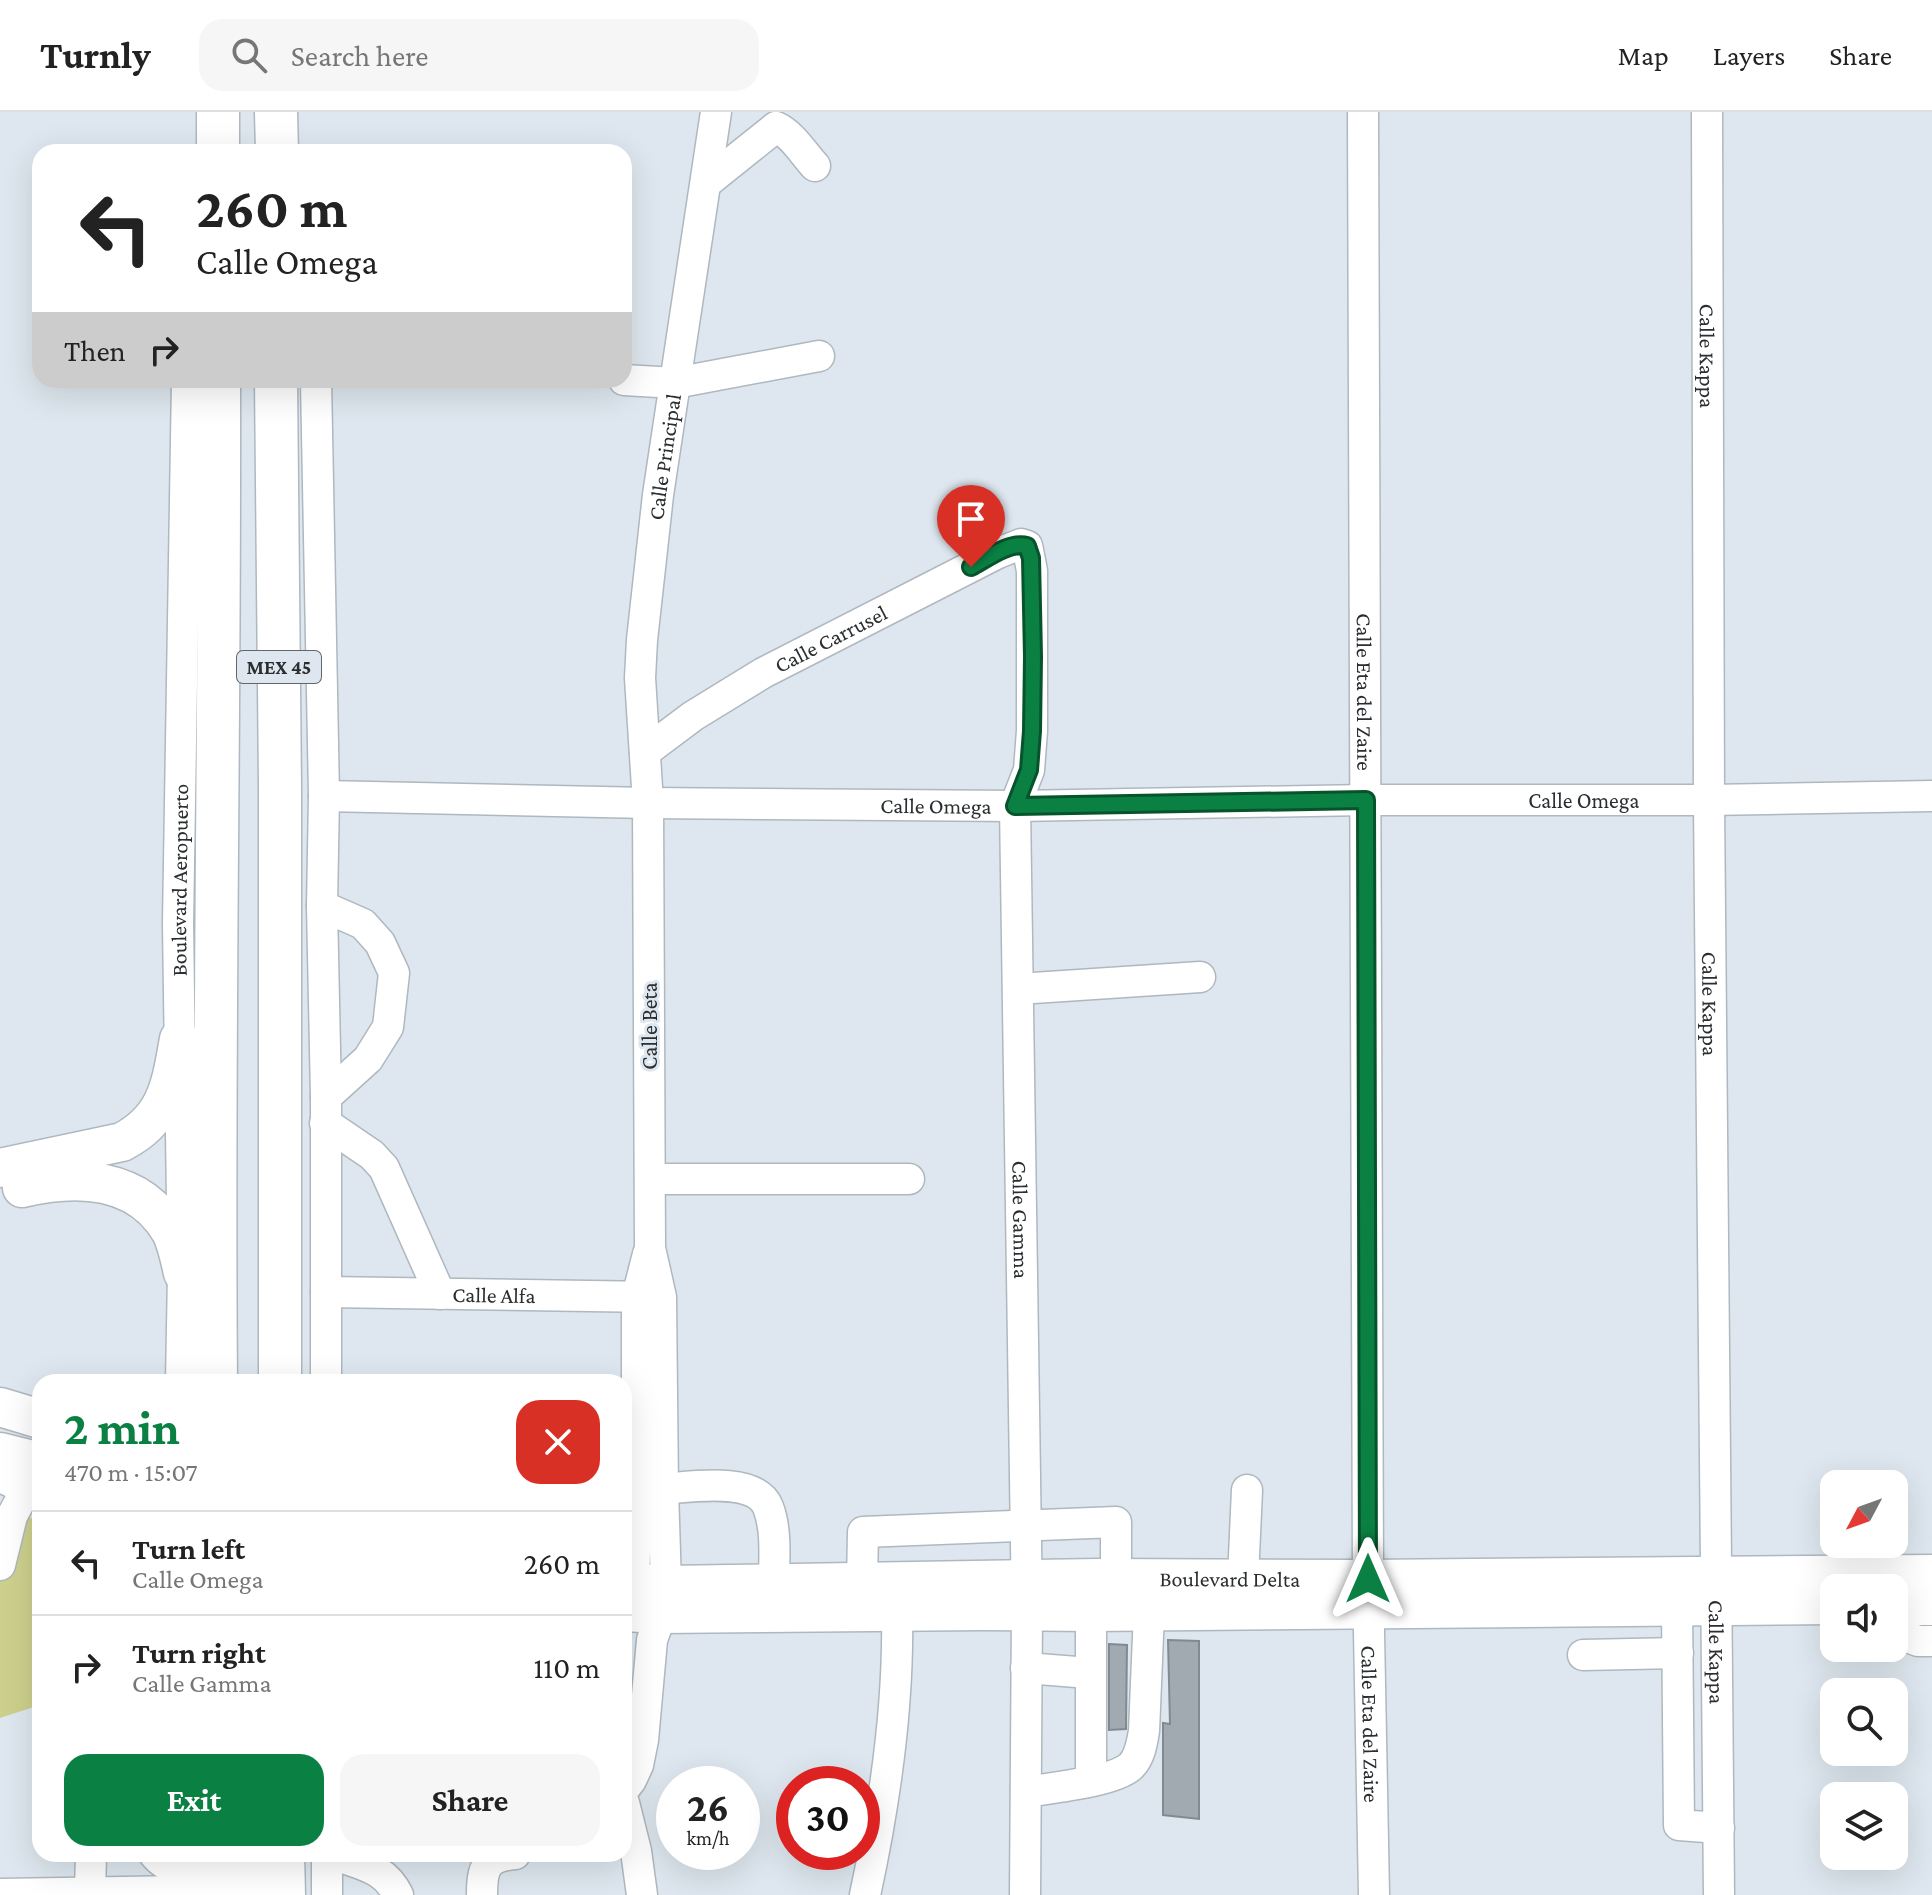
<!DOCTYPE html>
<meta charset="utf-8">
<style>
:root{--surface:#fff;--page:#f6f6f6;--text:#222;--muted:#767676;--line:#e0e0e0;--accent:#0b8043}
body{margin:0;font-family:"Crimson Pro",serif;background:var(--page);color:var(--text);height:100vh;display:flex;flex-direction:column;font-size:30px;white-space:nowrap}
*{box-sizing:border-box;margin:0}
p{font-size:26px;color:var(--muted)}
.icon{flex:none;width:44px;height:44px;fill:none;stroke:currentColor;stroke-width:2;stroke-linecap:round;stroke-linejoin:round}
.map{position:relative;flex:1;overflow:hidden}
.panel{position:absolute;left:32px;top:1262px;width:600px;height:488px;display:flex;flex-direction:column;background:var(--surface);border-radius:24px;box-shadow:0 8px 32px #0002}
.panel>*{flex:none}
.top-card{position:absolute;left:32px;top:32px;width:600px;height:244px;border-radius:24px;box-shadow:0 8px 32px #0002;background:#fff;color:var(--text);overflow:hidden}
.needle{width:52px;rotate:229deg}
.fabs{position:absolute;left:1820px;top:1358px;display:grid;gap:16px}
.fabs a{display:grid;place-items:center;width:88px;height:88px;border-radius:16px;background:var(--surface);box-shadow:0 8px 32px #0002;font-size:40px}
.speed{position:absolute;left:656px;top:1654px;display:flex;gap:16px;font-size:40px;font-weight:700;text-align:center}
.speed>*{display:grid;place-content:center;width:104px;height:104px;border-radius:50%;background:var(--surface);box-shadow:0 8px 32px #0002;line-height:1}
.speed small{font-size:20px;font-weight:400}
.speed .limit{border:12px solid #d22;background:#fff;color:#111}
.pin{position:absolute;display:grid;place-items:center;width:68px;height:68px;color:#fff;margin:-82px -34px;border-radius:50% 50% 50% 0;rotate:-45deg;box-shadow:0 0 8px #0007}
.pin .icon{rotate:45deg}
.me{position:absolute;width:88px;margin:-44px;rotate:0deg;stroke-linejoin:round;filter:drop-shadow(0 0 6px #0008)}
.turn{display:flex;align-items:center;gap:28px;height:168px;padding:0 32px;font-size:36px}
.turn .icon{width:104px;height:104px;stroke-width:2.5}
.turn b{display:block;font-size:56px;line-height:68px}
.then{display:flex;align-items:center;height:76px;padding:0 32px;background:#0003;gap:16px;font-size:30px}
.round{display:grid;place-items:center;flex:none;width:84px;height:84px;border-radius:24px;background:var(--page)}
.head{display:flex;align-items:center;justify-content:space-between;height:136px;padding:0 32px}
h1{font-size:48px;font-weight:700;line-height:60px;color:var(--accent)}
.primary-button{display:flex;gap:16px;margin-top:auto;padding:16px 32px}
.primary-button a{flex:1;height:92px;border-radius:24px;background:var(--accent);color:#fff;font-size:32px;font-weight:700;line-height:92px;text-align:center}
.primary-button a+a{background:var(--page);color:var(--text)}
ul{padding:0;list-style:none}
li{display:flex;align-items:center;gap:24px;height:104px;padding:0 32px;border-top:2px solid var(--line)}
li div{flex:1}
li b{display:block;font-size:30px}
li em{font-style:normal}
header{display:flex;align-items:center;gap:48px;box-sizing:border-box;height:112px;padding:0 40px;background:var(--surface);border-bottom:2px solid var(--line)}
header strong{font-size:38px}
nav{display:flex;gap:44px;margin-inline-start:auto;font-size:28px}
.search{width:560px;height:72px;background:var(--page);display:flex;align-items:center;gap:20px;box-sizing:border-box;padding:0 28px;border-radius:24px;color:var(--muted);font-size:30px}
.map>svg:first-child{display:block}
.green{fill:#cdd08c}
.building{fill:#a2aab1;stroke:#828a91;stroke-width:2}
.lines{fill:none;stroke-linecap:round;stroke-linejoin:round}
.minor-casing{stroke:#afb8bf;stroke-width:33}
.major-casing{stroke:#afb8bf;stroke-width:41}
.highway-casing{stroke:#afb8bf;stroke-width:45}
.minor{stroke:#fff;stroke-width:30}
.major{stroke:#fff;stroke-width:38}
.highway{stroke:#fff;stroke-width:42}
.route-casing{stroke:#07532c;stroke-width:20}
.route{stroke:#0b8043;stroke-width:14}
.labels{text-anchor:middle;stroke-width:6;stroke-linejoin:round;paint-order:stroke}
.shield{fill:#dee7ef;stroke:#606669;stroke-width:2}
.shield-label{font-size:20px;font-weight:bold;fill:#2a2e30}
.street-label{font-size:22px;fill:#2a2e30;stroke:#dee7ef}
</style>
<header>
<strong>Turnly</strong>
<div class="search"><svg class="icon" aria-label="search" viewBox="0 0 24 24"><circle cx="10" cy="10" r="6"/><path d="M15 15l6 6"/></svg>Search here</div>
<nav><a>Map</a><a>Layers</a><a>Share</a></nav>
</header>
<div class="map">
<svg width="1932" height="1783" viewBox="0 0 1932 1783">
<rect width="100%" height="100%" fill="#dee7ef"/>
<!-- green -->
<polygon class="green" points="0,1395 40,1409 40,1593 0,1606"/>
<!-- building -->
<g class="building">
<polygon points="1168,1528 1199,1529 1199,1707 1163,1703 1163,1611 1170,1612"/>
<polygon points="1109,1532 1127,1533 1126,1617 1109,1618"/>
</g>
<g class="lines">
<!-- minor casing -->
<g class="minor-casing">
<g id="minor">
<path id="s1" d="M1363 0 1368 1467 1374 1783"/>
<path id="s2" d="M1707 0C1708 230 1708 460 1709 690 1711 1054 1717 1419 1719 1783"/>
<path d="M706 71 776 15C792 22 803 41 815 54"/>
<polyline points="316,268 324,684 322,794 326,985 326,1270"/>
<polyline points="624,268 675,271 819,244"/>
<path id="s3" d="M645 640 693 604 763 561 998 441 1021 432 1027 434 1028 438 1032 459V619L1029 658 1015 694 1027 1499 1025 1783"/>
<path id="s4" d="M324 684 648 691 1015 694 1366 688H1709L1932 684"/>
<polyline points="322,794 363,812 380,831 394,861 388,915 368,947 326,985"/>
<polyline points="1018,877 1200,865"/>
<polyline points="325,1011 372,1043 384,1056 440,1182"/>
<polyline points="650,1067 909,1067"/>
<path id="s5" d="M326 1180 655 1185"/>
<path id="s6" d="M181 1270 183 1161 178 811 187 268"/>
<path d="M663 1377C690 1375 756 1364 768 1395 777 1418 774 1447 774 1471"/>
<polyline points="0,1453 12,1404 38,1355"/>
<polyline points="1243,1466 1247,1378"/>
<polyline points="862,1471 863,1420 1116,1410 1116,1466"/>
<polyline points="639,1492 634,1471 637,1375 637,1185 648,1142"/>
<polyline points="1901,1494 1903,1515 1908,1525 1918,1529 1932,1529"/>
<polyline points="1677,1495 1679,1713 1719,1716"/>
<polyline points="1091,1500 1091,1668"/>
<polyline points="1583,1543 1678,1541"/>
<polyline points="1026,1556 1089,1561"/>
<path id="s7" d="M624 1677 631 1668 638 1653 643 1628 652 1528 661 1502 666 1473 663 1377 661 1185 650 1136 648 691 640 566 642 528 658 383 716 0"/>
<path d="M1026 1680C1050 1676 1114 1670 1131 1654 1140 1645 1142 1631 1144 1619L1149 1500"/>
<polyline points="624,1691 636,1739 642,1783"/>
<path d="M154 1742C162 1752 172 1756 184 1760"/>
<polyline points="184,1742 184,1783"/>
<polyline points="327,1742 327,1783"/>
<path d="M333 1742C359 1753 384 1754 398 1783"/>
<polyline points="90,1780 91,1742"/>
<polyline points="0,1782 184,1779"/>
<path d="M482 1783C482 1755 486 1745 515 1742"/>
<path d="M865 1783C885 1691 899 1594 897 1500"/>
</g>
</g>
<!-- major casing -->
<g class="major-casing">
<g id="major">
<path d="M0 1056 122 1030C167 1007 171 972 179 927"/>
<path d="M22 1076C77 1063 139 1064 171 1120 177 1132 180 1148 183 1161"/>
<polyline points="0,1295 40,1307"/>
<polyline points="0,1340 40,1350"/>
<polyline points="624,1419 633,1403 637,1375"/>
<path id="s8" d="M624 1470 666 1473 1099 1466 1368 1467 1932 1462"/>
<polyline points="1894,1494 1932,1494"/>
<polyline points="624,1500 661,1502 982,1499 1091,1500 1834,1493"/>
</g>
</g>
<!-- highway casing -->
<g class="highway-casing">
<g id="highway">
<polyline points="276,0 277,40"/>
<polyline points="218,40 218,0"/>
<polyline points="276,268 280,677 280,1270"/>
<path d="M216 1270C213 936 220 602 219 268"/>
<polyline points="0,1358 40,1377"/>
<polyline points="220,1742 220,1783"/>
<polyline points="250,1742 251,1783"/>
<polyline points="283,1742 284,1783"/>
</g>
</g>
<!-- minor -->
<use href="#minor" class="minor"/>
<!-- major -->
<use href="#major" class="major"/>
<!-- highway -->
<use href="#highway" class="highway"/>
</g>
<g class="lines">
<!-- route casing -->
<g class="route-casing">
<path id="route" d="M971 455C986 447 1010 429 1027 434L1031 446 1033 545 1032 619 1029 658 1015 694 1366 688 1368 1467"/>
</g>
<!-- route -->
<use href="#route" class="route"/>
</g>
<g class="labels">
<!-- shield labels -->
<rect class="shield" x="237" y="539" width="84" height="32" rx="6"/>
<g class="shield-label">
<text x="279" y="562">MEX 45</text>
</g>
<!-- street labels -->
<g class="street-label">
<text dy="8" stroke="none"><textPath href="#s2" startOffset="244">Calle Kappa</textPath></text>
<text dy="8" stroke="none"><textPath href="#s7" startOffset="1342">Calle Principal</textPath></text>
<text dy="8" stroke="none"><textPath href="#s3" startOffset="218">Calle Carrusel</textPath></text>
<text dy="8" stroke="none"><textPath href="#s1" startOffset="580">Calle Eta del Zaire</textPath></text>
<text dy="8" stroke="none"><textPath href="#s4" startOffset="1260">Calle Omega</textPath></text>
<text dy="8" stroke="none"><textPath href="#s4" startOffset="612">Calle Omega</textPath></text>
<text dy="8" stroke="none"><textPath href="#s6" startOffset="502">Boulevard Aeropuerto</textPath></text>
<text dy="8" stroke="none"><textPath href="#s2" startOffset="892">Calle Kappa</textPath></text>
<text transform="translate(649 914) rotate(-90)" y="8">Calle Beta</text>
<text dy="8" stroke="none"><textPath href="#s3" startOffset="1114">Calle Gamma</textPath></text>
<text dy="8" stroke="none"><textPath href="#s5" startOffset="168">Calle Alfa</textPath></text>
<text dy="8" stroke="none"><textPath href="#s8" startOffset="606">Boulevard Delta</textPath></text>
<text dy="8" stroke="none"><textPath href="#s2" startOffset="1540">Calle Kappa</textPath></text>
<text dy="8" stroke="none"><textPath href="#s1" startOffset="1612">Calle Eta del Zaire</textPath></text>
</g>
</g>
</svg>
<div class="fabs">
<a><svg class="needle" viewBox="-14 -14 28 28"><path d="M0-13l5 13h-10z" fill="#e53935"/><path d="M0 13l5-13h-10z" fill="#767676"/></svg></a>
<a><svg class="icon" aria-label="sound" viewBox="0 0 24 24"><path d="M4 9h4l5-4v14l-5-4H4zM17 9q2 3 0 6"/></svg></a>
<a><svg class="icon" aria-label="search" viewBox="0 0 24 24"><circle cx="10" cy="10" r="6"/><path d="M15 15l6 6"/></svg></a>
<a><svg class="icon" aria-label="layers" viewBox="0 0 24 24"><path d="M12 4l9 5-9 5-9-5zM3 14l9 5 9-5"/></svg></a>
</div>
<div class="speed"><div>26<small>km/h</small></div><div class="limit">30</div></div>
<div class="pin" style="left:971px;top:455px;background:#d93025"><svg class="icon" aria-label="arrive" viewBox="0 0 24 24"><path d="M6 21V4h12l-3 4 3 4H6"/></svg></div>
<svg class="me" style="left:1368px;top:1467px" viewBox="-20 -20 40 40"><path d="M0-17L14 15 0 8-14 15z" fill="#0b8043" stroke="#fff" stroke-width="4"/></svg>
<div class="top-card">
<div class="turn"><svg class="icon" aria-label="left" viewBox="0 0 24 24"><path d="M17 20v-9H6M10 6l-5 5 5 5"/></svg><div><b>260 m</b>Calle Omega</div></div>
<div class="then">Then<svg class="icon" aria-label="right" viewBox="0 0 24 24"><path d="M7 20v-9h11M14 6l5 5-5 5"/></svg></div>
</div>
<section class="panel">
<div class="head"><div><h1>2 min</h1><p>470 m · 15:07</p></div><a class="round" style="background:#d93025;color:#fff"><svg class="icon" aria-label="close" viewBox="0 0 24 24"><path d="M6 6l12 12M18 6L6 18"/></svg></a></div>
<ul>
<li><svg class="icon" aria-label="left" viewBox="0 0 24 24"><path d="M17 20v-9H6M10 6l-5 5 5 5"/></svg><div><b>Turn left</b><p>Calle Omega</p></div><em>260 m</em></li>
<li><svg class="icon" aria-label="right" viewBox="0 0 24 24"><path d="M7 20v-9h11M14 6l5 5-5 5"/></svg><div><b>Turn right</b><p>Calle Gamma</p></div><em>110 m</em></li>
</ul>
<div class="primary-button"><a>Exit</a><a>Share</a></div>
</section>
</div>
